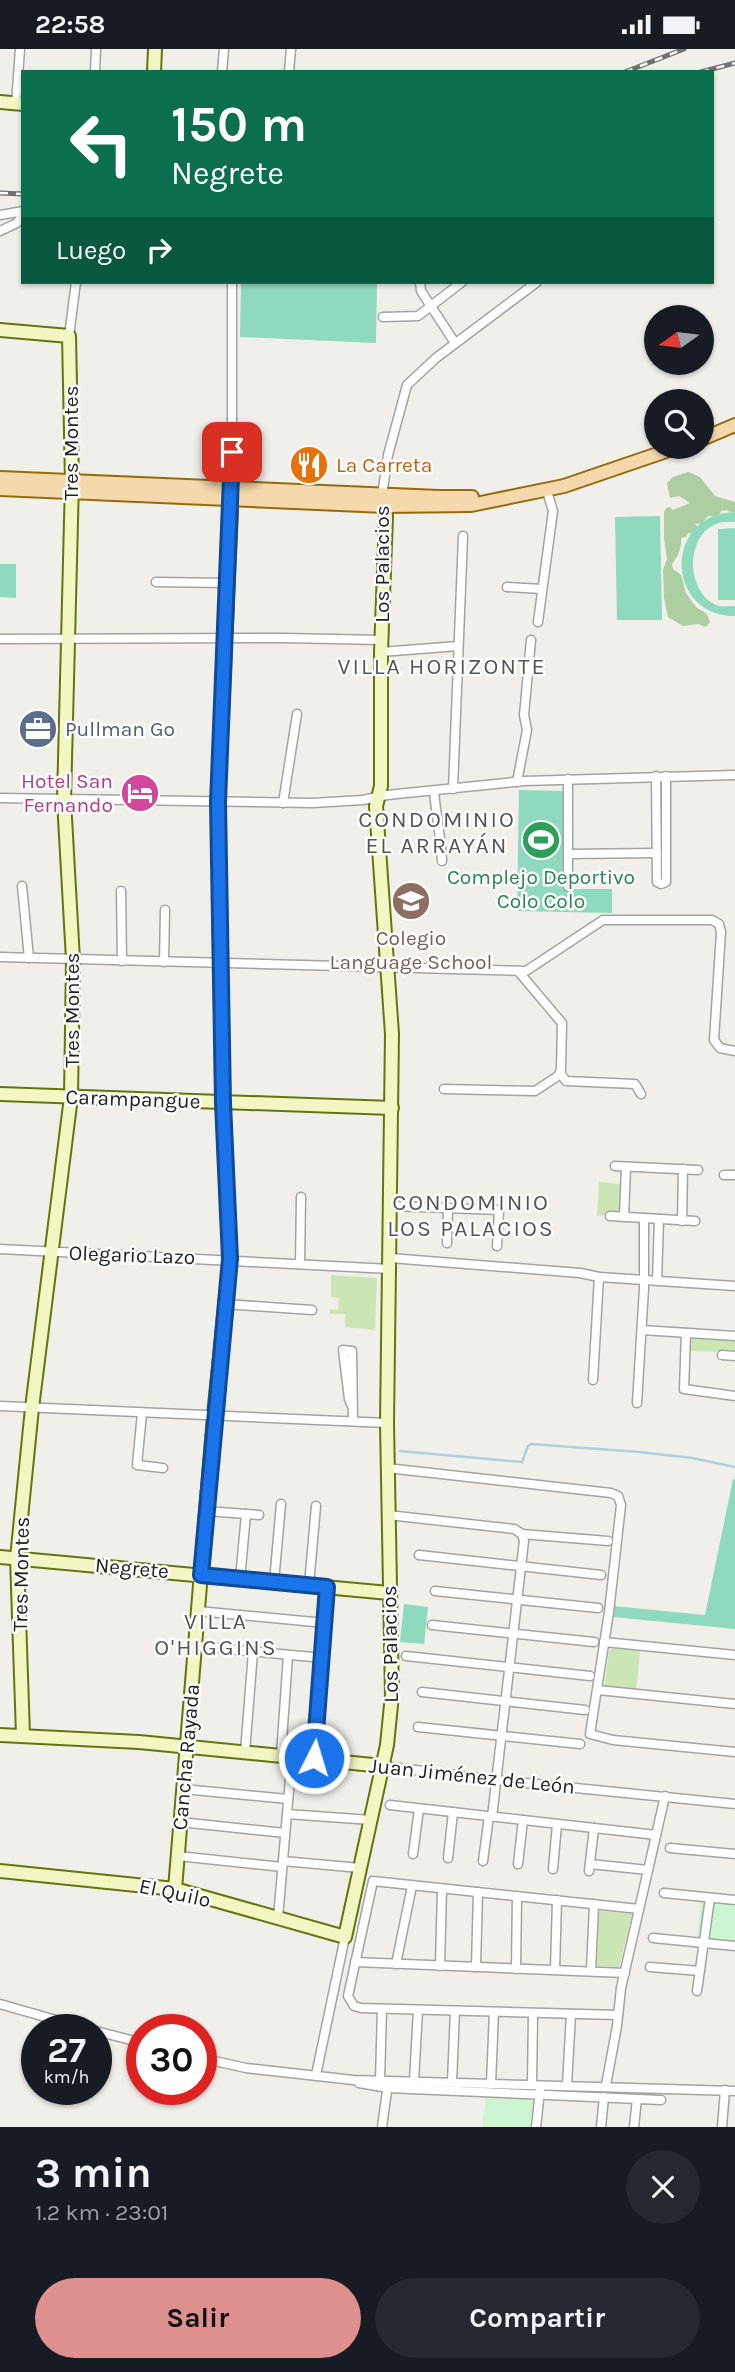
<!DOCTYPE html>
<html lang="es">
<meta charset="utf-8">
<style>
:root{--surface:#171b24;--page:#242831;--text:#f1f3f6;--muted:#9ea1a6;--accent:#dd908e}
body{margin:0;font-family:Karla,sans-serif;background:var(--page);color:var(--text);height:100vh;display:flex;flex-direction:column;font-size:26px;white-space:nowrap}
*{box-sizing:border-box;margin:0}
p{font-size:23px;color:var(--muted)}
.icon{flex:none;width:38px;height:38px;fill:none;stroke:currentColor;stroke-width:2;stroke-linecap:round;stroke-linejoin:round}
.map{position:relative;height:2078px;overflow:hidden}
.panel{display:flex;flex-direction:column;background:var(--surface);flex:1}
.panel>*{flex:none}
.top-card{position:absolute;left:21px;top:21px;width:693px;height:214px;border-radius:0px;box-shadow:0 2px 5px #0004;background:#0b6e4f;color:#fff;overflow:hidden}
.needle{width:46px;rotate:256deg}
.fabs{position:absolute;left:644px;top:256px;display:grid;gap:14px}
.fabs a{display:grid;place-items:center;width:70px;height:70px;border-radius:50%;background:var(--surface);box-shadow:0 2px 5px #0004;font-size:35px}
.speed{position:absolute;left:21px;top:1965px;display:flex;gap:14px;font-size:35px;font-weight:700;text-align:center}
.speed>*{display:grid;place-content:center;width:91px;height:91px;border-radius:50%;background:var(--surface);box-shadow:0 2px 5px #0004;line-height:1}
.speed small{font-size:18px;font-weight:400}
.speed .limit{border:10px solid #d22;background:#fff;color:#111}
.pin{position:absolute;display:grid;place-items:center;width:60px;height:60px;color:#fff;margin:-30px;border-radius:14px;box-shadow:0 4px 10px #0006}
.me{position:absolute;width:77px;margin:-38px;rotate:5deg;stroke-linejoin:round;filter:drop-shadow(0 0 5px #0008)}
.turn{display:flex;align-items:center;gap:24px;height:147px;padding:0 35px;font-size:32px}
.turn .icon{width:91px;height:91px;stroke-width:2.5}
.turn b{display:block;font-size:49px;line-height:60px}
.then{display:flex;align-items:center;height:66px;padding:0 35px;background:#0003;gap:14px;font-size:26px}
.round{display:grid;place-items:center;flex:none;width:74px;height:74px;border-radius:37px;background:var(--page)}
.head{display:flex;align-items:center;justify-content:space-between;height:119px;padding:0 35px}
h1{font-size:42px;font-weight:700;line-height:52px}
.button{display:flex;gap:14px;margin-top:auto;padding:14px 35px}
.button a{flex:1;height:80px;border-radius:42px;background:var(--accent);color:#111;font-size:28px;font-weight:700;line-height:80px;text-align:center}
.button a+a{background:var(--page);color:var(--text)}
.status{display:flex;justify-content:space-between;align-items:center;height:49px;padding:0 35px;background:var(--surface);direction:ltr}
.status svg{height:19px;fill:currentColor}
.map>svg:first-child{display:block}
.grass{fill:#cbe6b4}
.forest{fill:#adcda2}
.park{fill:#ccf6d1}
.pitch{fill:#8fd9bf}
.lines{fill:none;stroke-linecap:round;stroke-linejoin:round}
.stream{stroke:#aecfdb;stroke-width:2.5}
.street-casing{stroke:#a3a3a3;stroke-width:11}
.secondary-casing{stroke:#65740e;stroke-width:16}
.primary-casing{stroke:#946c0c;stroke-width:16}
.street{stroke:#fff;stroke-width:8}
.secondary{stroke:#f1f6c3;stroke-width:12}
.primary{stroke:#f5d8ab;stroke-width:12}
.rail-casing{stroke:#707070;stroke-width:5}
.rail{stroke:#fff;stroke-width:2.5;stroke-dasharray:8;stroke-linecap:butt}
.route-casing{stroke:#114b97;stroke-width:18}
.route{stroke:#1a73e8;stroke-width:12}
.labels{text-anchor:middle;stroke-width:5;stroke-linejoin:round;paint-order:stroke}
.street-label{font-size:21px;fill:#222;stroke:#fff}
.food-label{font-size:21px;fill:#c56008;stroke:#fff;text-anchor:start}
.service-label{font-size:21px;fill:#4e5e75;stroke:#fff;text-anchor:start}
.hotel-label{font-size:21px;fill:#b23c85;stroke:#fff;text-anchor:end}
.leisure-label{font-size:21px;fill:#27864d;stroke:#fff}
.education-label{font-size:21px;fill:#785e54;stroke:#fff}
.neighbourhood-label{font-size:23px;letter-spacing:2px;fill:#555;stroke:#fff}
</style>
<div class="status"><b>22:58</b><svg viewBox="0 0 49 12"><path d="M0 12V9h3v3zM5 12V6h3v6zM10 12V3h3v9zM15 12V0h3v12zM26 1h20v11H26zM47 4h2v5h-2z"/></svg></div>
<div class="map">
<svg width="735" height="2078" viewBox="0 0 735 2078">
<rect width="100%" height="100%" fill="#f1efea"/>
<!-- grass -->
<g class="grass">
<polygon points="599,1133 622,1135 621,1164 597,1167"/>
<polygon points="331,1226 377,1229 375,1281 345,1278 345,1265 330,1265 330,1260 338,1261 339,1249 331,1248"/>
<polygon points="690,1289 735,1292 735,1303 690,1302"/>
<polygon points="613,1599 640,1602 636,1643 604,1640 609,1602"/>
<polygon points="599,1862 632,1865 619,1918 597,1917"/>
</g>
<!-- forest -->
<path class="forest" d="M688 423 700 428 715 447 735 453V466L727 461 721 462 718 468 708 467 702 474 695 475 699 479 693 485 688 484 686 488 681 489C682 499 678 508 672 515L673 520 681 526 686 544 696 558 707 565 710 573 706 578 698 575 683 577 668 568 664 549 663 521 667 510 664 489V463L666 459 670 458 673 461 690 454 679 447 670 449 667 434 673 428Z"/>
<!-- park -->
<g class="park">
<polygon points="701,1850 735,1853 735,1895 697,1891"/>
<polygon points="486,2048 531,2050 533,2053 530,2078 482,2078"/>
</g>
<!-- pitch -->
<g class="pitch">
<polygon points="241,233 377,233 376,294 240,288"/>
<path d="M735 463V473C728 473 720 472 714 476 684 490 687 547 719 557 724 558 730 557 735 557V567C666 568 662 465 735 463Z"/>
<polygon points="660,467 662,571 617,571 615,468"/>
<polygon points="735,479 735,551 718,551 718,480"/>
<polygon points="0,515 16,515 16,549 0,548"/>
<polygon points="519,741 564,742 564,840 612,840 612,864 517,862"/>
<polygon points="733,1430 735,1430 735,1580 613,1568 614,1557 705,1566"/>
<polygon points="404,1555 428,1558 424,1595 400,1593"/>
</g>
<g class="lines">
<!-- stream -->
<polyline class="stream" points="400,1402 522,1413 528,1397 531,1395 639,1403 692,1409 735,1418"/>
<!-- street casing -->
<g class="street-casing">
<g id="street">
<polyline points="95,23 96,0"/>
<polyline points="222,23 224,0"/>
<polyline points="289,23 291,0"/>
<polyline points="16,55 20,0"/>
<polyline points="0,166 23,162"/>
<polyline points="0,182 17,174 23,165"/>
<polyline points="420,233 421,242 455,294"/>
<polyline points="383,268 418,267 462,233"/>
<polyline points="69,287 76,233"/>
<polyline points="232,438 232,233"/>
<polyline points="382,446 388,406 407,336 436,309 537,233"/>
<polyline points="156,533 228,534"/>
<polyline points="507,538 541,540"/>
<polyline points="538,573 553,462 547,442"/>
<polyline points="0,590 283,589 382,591"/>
<polyline points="381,603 458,597"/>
<polyline points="656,727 657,833 661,835 666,833 666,727"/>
<polyline points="568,730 568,837"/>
<polyline points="517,733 527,681 524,666 531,591"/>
<polyline points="453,740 463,487"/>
<path d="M434 742C436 766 441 788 442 812"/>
<polyline points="0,749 312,754 363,751 387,746 524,732 735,726"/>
<polyline points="283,754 297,665"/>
<polyline points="568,805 657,804"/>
<polyline points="22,837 29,909"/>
<polyline points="121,842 122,912"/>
<polyline points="0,908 526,922 603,871 712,871 719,875 721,883 714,991 720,999 735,1002"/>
<polyline points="164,913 165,861"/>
<polyline points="560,1024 566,1032 635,1035 641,1045"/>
<polyline points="444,1040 535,1042 558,1027 561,1021 562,974 518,922"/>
<polyline points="615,1117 698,1121"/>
<polyline points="724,1126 735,1126"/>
<polyline points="391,1157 499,1161 497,1197"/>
<polyline points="610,1167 695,1172"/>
<polyline points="624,1168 626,1118"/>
<polyline points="682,1172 683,1120"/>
<polyline points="447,1194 448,1159"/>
<polyline points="0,1200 390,1220"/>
<polyline points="390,1209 580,1224 599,1228 735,1237"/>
<polyline points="300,1215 301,1148"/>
<polyline points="657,1232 659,1170"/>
<polyline points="225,1255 312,1261"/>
<polyline points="642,1281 735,1287"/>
<polyline points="686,1284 684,1340 735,1347"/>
<polyline points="722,1306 735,1307"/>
<polyline points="593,1331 599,1228"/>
<polyline points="637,1354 644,1239 644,1169"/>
<polyline points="0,1357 387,1374"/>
<polyline points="352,1357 349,1350 343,1301 352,1302 353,1372"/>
<polyline points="142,1364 137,1416 163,1419"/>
<polyline points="387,1419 611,1444 618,1447 621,1456 609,1563 590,1685 613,1691 735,1703"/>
<polyline points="206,1462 259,1466"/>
<polyline points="388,1466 514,1480 522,1485 608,1492"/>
<polyline points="419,1506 601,1526"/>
<polyline points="240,1530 246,1465"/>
<polyline points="274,1533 281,1455"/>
<polyline points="309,1536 316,1457"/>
<polyline points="435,1542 598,1559"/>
<polyline points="198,1562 325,1574"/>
<polyline points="432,1576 594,1593"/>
<polyline points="604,1593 735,1606"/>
<polyline points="195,1597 323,1609"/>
<polyline points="406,1607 590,1627"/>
<polyline points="598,1641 735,1655"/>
<polyline points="422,1643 585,1661"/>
<polyline points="418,1678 580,1695"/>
<polyline points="245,1703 253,1603"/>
<polyline points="281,1706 288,1606"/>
<polyline points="314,1709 327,1538"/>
<polyline points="383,1717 496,1731 735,1755"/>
<polyline points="183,1740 288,1750"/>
<polyline points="390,1756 656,1786"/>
<polyline points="287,1765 371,1771"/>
<polyline points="492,1768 524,1492 522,1485"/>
<polyline points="180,1773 285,1784"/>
<polyline points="670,1799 735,1805"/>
<polyline points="413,1805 419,1760"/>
<polyline points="178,1807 282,1818"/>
<polyline points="448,1809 453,1763"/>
<polyline points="283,1812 360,1819"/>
<polyline points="483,1812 489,1767"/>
<polyline points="518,1815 523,1771"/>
<polyline points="590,1815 648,1821"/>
<polyline points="553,1820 557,1775"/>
<polyline points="589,1822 594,1779"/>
<polyline points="664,1844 735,1851"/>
<polyline points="278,1869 292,1707"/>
<polyline points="653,1889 735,1897"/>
<polyline points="355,1913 625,1924"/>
<polyline points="396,1915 412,1837"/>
<polyline points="440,1917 442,1840"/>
<polyline points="476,1918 478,1843"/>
<polyline points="650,1918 700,1922"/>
<polyline points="516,1920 517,1847"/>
<polyline points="555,1921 557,1851"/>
<polyline points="591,1922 594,1855"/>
<polyline points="697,1942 710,1849"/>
<polyline points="0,1955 91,1981"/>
<polyline points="618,1966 361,1959 354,1957 348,1947 373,1832 639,1860"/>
<polyline points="96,1982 142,1994"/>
<polyline points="201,2009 246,2019 353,2031 735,2042"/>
<polyline points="316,2026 345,1888"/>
<polyline points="380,2031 382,1960"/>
<polyline points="414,2032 418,1961"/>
<polyline points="452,2033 455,1962"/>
<polyline points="359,2034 388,2039 661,2051"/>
<polyline points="491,2035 494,1963"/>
<polyline points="532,2036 533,1964"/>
<polyline points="567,2036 571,1965"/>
<polyline points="606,2036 617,1977 621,1939 665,1747"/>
<polyline points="382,2078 388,2035"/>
<polyline points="536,2078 540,2042"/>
<polyline points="601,2078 604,2048"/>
<polyline points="634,2078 637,2050"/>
<polyline points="722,2078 725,2041"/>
</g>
</g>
<!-- secondary casing -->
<g class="secondary-casing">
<g id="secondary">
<polyline points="154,23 155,0"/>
<polyline points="0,53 23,55"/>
<polyline points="0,281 69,287 72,432 64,751 73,911 71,1048 32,1359 17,1509 23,1686"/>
<polyline points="0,1045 392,1059"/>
<polyline points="0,1508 389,1544"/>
<polyline points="0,1686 139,1693 383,1717"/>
<polyline points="0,1822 175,1840 345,1888 387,1696 392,1646 387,1374 392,985 376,757 381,737 381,603 386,467 383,449"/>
<polyline points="175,1840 214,1366 230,1210 223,1054 218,753 232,440"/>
</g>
</g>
<!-- primary casing -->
<g class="primary-casing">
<g id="primary">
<polyline points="702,390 735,376"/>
<polyline points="0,429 439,448 472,448"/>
<polyline points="0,440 385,457 471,456 564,437 681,397"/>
</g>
</g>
<!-- street -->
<use href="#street" class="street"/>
<!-- secondary -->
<use href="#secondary" class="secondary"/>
<!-- primary -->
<use href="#primary" class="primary"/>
<!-- rail casing -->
<g class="rail-casing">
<g id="rail">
<polyline points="625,23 684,0"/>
<polyline points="701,23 735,14"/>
<polyline points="0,144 23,145"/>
</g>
</g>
<!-- rail -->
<use href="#rail" class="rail"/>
</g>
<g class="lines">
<!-- route casing -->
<g class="route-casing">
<polyline id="route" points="232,403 218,753 223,1054 230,1210 201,1526 327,1538 314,1709"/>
</g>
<!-- route -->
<use href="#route" class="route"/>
</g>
<!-- icons -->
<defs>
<g id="restaurant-disc" transform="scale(2.0125)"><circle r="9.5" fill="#e8710a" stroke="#fff"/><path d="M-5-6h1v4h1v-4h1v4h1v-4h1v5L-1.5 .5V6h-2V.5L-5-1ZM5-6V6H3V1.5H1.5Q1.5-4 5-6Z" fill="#fff"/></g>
<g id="office-disc" transform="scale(2.0125)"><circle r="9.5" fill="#5c6f8a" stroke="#fff"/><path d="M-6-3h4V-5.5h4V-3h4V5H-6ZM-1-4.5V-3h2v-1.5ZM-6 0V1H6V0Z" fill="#fff"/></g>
<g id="hotel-disc" transform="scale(2.0125)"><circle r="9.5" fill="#d1479c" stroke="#fff"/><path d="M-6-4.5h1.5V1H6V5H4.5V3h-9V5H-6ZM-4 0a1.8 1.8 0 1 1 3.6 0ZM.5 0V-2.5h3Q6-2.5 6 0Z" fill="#fff"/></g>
<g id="stadium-disc" transform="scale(2.0125)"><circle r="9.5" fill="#2e9e5b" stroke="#fff"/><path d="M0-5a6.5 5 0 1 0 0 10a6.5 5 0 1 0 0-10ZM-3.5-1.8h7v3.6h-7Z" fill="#fff"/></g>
<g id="school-disc" transform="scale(2.0125)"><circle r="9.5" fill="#8d6e63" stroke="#fff"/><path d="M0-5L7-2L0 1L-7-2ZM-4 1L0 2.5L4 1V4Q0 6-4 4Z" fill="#fff"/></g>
</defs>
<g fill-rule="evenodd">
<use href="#restaurant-disc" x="309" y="416"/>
<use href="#office-disc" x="38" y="680"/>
<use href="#hotel-disc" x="140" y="744"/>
<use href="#stadium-disc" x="541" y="791"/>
<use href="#school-disc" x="411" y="852"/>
</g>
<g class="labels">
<!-- street labels -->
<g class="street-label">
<text transform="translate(71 394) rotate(-90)" y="7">Tres Montes</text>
<text transform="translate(382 515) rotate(-90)" y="7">Los Palacios</text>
<text transform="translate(72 961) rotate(-90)" y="7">Tres Montes</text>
<text transform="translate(133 1050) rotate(2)" y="7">Carampangue</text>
<text transform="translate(132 1206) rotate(2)" y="7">Olegario Lazo</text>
<text transform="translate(132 1519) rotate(5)" y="7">Negrete</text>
<text transform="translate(21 1525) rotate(-89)" y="7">Tres Montes</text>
<text transform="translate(390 1595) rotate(-91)" y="7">Los Palacios</text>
<text transform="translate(186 1708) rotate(-85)" y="7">Cancha Rayada</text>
<text transform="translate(472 1727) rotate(6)" y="7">Juan Jiménez de León</text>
<text transform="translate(175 1844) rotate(12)" y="7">El Quilo</text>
</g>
<!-- food labels -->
<g class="food-label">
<text x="336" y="423">La Carreta</text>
</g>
<!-- service labels -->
<g class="service-label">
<text x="65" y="687">Pullman Go</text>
</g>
<!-- hotel labels -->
<g class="hotel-label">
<text x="113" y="739">Hotel San<tspan x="113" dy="24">Fernando</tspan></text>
</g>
<!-- leisure labels -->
<g class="leisure-label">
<text x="541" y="835">Complejo Deportivo<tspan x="541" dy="24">Colo Colo</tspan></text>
</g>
<!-- education labels -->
<g class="education-label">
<text x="411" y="896">Colegio<tspan x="411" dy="24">Language School</tspan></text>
</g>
<!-- neighbourhood labels -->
<g class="neighbourhood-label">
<text x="442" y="625">VILLA HORIZONTE</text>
<text x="437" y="778">CONDOMINIO<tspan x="437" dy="26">EL ARRAYÁN</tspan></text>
<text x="471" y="1161">CONDOMINIO<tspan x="471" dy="26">LOS PALACIOS</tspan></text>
<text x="216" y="1580">VILLA<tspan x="216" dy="26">O'HIGGINS</tspan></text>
</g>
</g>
</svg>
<div class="fabs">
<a><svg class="needle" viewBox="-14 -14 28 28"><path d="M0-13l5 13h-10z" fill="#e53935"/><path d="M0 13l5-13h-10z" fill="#9ea1a6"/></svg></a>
<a><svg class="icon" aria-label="search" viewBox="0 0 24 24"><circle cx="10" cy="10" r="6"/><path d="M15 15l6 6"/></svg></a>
</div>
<div class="speed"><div>27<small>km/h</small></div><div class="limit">30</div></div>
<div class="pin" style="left:232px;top:403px;background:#d93025"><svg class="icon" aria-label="arrive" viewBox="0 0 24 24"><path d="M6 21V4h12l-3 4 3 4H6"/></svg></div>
<svg class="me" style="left:314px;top:1709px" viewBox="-20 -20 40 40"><circle r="17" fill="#1a73e8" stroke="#fff" stroke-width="3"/><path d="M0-11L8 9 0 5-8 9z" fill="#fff"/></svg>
<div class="top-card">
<div class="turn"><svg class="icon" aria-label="left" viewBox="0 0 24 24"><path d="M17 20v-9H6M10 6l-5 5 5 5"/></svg><div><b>150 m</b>Negrete</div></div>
<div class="then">Luego<svg class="icon" aria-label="right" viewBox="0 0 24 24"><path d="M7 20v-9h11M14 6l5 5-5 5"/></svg></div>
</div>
</div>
<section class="panel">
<div class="head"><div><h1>3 min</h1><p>1.2 km · 23:01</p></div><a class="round"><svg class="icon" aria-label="close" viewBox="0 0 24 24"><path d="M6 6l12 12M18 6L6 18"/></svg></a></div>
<div class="button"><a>Salir</a><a>Compartir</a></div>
</section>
